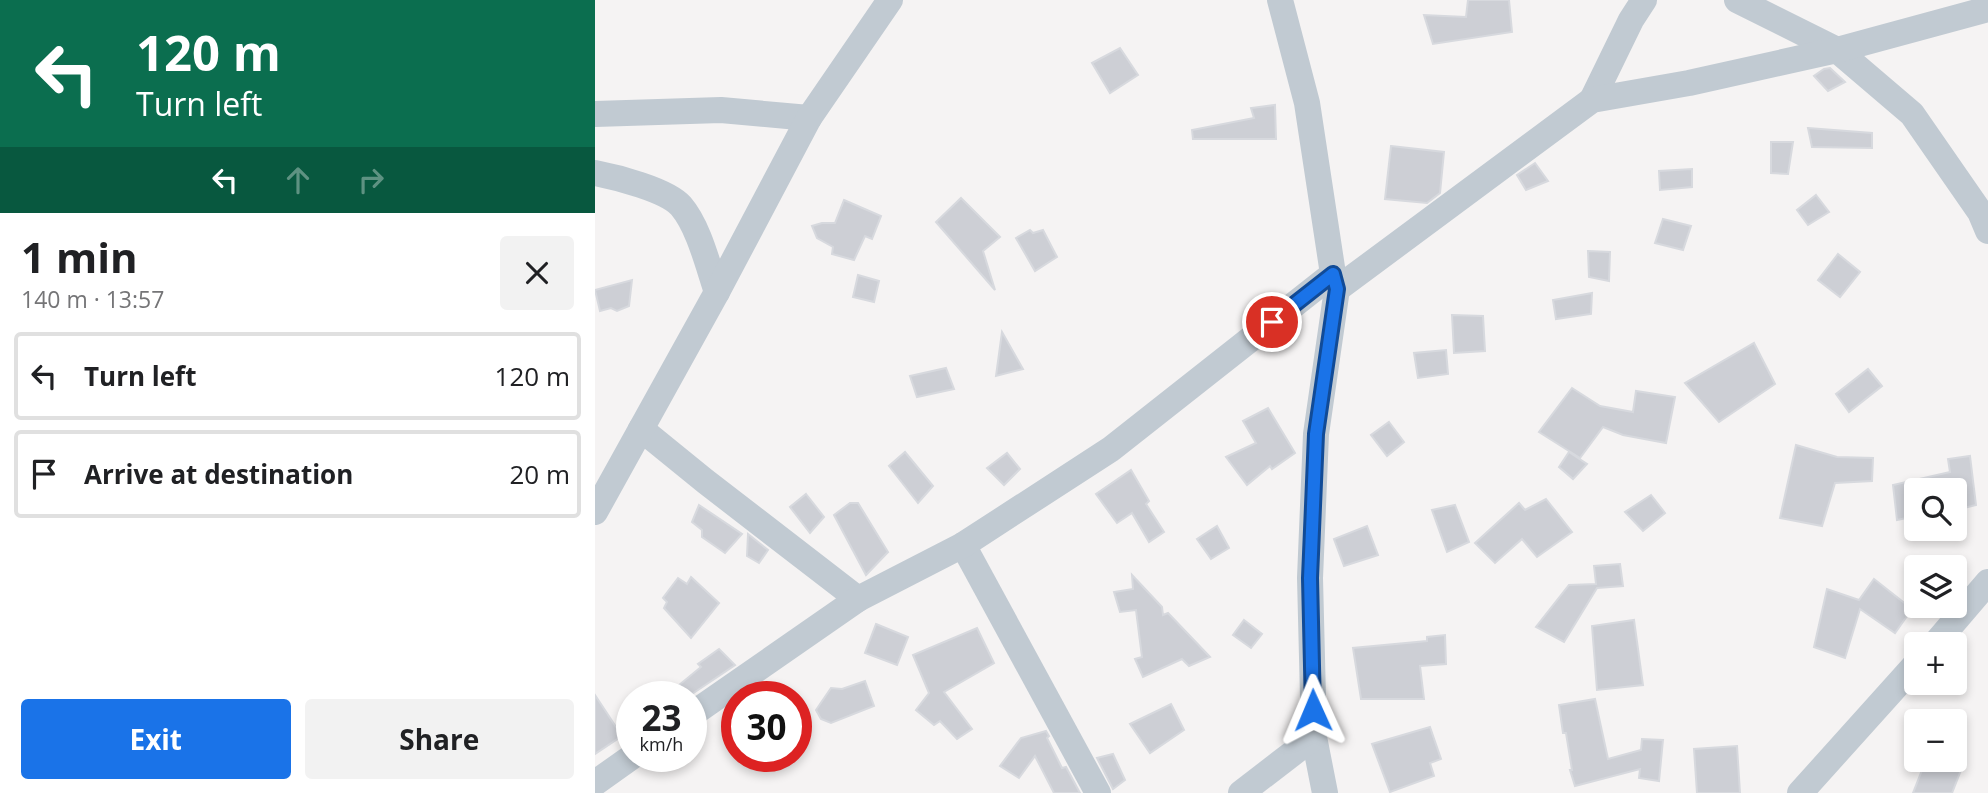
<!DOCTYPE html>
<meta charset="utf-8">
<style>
:root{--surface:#fff;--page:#f2f2f2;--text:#202124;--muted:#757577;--line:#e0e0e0;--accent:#1a73e8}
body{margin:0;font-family:"Open Sans",sans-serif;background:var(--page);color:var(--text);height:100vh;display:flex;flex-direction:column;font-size:26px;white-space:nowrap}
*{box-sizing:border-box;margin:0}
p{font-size:23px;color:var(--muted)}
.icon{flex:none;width:38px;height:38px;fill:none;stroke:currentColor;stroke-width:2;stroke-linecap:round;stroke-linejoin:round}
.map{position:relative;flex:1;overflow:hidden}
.drawer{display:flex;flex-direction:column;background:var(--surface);width:595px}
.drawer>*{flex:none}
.top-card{background:#0b6e4f;color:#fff;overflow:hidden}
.tools{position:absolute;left:1309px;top:478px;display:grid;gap:14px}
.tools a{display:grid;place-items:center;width:63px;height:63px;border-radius:7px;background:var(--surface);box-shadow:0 4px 10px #0003;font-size:35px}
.speed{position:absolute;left:21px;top:681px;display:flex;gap:14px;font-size:35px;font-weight:700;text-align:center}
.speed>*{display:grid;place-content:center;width:91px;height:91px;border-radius:50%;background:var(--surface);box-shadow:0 4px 10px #0003;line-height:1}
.speed small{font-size:18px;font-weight:400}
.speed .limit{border:10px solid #d22;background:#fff;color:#111}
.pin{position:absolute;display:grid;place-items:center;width:60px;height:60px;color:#fff;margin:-30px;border:4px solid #fff;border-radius:50%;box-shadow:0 2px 7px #0007}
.me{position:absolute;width:77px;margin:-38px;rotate:359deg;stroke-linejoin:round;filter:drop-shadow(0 0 5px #0008)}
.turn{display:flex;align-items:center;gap:24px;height:147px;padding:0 21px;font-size:32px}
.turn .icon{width:91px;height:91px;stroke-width:2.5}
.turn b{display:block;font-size:49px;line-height:60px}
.lanes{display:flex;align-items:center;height:66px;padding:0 21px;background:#0003;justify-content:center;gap:35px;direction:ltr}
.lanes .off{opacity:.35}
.round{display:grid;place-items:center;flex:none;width:74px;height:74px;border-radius:7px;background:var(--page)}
.summary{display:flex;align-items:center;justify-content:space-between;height:119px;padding:0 21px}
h1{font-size:42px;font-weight:700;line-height:52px}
.button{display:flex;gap:14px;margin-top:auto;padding:14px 21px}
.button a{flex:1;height:80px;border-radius:7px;background:var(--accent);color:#fff;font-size:28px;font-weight:700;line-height:80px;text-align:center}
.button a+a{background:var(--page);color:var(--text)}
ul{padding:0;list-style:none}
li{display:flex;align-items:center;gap:21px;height:88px;margin:0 14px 10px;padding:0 7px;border:4px solid var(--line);border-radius:7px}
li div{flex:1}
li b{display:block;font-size:26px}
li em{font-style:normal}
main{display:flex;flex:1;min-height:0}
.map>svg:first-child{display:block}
.building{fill:#cdcfd5;stroke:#d7d9de;stroke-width:2}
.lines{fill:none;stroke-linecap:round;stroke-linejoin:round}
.minor{stroke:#c1cad2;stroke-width:26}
.route-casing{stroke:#114b97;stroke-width:18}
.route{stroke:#1a73e8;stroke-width:12}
</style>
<main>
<section class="drawer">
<div class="top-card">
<div class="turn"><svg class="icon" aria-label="left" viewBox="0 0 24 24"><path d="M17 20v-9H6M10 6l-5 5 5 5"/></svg><div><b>120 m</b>Turn left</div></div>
<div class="lanes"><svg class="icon" aria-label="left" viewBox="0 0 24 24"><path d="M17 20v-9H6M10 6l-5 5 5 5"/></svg><svg class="icon off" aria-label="ahead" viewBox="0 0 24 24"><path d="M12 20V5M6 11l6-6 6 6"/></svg><svg class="icon off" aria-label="right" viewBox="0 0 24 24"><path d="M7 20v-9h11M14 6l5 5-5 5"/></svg></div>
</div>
<div class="summary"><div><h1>1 min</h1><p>140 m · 13:57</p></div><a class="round"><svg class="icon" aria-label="close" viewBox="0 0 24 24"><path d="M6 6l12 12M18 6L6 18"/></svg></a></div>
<ul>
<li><svg class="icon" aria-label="left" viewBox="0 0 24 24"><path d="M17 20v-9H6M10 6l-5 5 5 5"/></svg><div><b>Turn left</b></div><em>120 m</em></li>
<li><svg class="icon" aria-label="arrive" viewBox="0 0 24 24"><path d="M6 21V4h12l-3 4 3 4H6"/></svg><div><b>Arrive at destination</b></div><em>20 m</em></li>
</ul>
<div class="button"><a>Exit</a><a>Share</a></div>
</section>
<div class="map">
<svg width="1393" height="793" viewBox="0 0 1393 793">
<rect width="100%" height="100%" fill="#f5f3f3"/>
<!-- building -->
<g class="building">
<polygon points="873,0 914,0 917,32 838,44 829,15 871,17"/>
<polygon points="525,48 543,75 515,93 497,63"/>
<polygon points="1235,68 1250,82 1233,91 1219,76 1229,69"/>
<polygon points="680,105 681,139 598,139 597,130 659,118 656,108"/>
<polygon points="1213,128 1277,133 1277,148 1217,147"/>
<polygon points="1176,142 1198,142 1193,174 1176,173"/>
<polygon points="796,146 849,152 845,193 832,203 790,199"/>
<polygon points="940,163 953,181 931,190 922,175"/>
<polygon points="1097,169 1097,187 1065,190 1064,171"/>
<polygon points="1221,195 1234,212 1213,225 1202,210"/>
<polygon points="366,198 405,237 388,251 400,290 341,222"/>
<polygon points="249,200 286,216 277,239 270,236 259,260 237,254 238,247 222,238 217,226 227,223 240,223"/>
<polygon points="1068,219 1096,226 1088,250 1060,243"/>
<polygon points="435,230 438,233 448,230 462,257 440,271 421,238"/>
<polygon points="993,251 1015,252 1014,281 994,277"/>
<polygon points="1243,254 1265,272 1245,297 1223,280"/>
<polygon points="263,275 284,281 279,302 258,297"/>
<polygon points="37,280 34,306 22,311 16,308 5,311 0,290"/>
<polygon points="997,293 996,314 961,319 958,300"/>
<polygon points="857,315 888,316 890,351 859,353"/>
<polygon points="407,332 428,369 401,376"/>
<polygon points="1159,343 1180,384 1124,422 1090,383"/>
<polygon points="851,350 853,374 823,378 819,353"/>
<polygon points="351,368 359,389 322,397 315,376"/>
<polygon points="1273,369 1287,386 1254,412 1241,394"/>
<polygon points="977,388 1005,406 1038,412 1041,391 1080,397 1071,443 1028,435 1008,427 985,458 944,432"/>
<polygon points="673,408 700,453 677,469 675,466 652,485 631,457 661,443 648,421"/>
<polygon points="794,422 809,442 792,456 776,435"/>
<polygon points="1201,445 1242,457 1278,458 1277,481 1240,483 1227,526 1185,518"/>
<polygon points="310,452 338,486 323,503 294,466"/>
<polygon points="974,452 992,464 978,479 964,467"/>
<polygon points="412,453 425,469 409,485 392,468"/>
<polygon points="1375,456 1381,505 1361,510 1360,490 1321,490 1321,516 1302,520 1298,485 1355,472 1353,459"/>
<polygon points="536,470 554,501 551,504 569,532 554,542 537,513 522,523 501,494"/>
<polygon points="211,494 229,517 215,533 195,507"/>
<polygon points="1056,495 1070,513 1048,531 1030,512"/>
<polygon points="951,499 977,532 942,557 927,539 900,563 880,543 924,503 930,510"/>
<polygon points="255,503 263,503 293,552 271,575 239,515"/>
<polygon points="104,505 147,534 130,553 107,537 107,530 97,522"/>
<polygon points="860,505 874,542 852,552 837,510"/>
<polygon points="622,526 634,548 616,559 602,539"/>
<polygon points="772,526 783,555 749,566 739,539"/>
<polygon points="153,534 173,550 164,563 152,556"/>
<polygon points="1025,564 1028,586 1002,588 969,642 941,627 974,585 1001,584 999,566"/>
<polygon points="537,575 567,607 568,615 573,613 615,657 594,666 587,659 548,677 540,659 547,657 541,610 525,612 519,592 538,589"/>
<polygon points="96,577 124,603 96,638 69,608 72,602 68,598 83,578 92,584"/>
<polygon points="1279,579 1317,609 1300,633 1265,609 1250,658 1219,647 1232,589 1264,600"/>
<polygon points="649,620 667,634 656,648 638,635"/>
<polygon points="1039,620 1048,685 1002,690 997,626"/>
<polygon points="281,624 313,637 302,665 270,653"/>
<polygon points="382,628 399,663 349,692 377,729 362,739 345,721 339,725 321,710 334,693 318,655"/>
<polygon points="850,635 851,664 825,666 829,699 766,699 758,648 832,641 832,637"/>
<polygon points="124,649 140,665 94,696 84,685 106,667 103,664"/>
<polygon points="270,681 279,706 236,723 226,719 221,710 236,688 247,689"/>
<polygon points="0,695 27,736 0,754"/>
<polygon points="1000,699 1013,759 1046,750 1047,739 1068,740 1064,781 1044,778 1045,769 980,786 975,770 977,770 971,733 968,733 964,705"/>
<polygon points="576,704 589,730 555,753 535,724"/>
<polygon points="835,727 846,759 835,763 839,776 795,792 777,744"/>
<polygon points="451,731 454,736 452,738 467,768 471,767 485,793 459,793 440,756 424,778 405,766 426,738"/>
<polygon points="1142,746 1145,793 1102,793 1099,749"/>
<polygon points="518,754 530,780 518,789 502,758"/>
<polygon points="1331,760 1370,760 1357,793 1318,793"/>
</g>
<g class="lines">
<!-- minor -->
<g class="minor">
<polyline points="685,0 712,103 738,274 742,289 721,434 715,578 719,737 730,793"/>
<polyline points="1142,0 1242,50 1317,114 1385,212 1393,231"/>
<polyline points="997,100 1036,20 1049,0"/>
<polyline points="0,114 126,110 214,118"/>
<path d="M0 173C21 177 72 190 86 206 104 227 113 266 122 292"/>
<polyline points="742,289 997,100 1094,83 1242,50 1393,9"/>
<polyline points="46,429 110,481 263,599"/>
<polyline points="0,512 122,292 214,118 295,0"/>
<polyline points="368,545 503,793"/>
<polyline points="1340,644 1393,582"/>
<polyline points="96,715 263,599 368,545 516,449 738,274"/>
<polyline points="0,783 38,756"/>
<polyline points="646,793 719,737"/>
<polyline points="1205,793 1321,664"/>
</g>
</g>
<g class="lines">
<!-- route casing -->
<g class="route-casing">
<polyline id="route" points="677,322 738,274 742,289 721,434 715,578 718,710"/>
</g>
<!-- route -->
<use href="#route" class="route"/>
</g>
</svg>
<div class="tools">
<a><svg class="icon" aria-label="search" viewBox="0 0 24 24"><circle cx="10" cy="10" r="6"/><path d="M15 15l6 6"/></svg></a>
<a><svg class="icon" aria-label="layers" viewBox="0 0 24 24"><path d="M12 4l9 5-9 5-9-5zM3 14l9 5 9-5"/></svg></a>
<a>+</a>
<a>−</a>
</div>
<div class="speed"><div>23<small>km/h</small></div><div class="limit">30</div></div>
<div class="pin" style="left:677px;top:322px;background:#d93025"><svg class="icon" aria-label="arrive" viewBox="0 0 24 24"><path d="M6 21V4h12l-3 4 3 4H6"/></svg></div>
<svg class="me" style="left:718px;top:710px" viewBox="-20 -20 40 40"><path d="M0-17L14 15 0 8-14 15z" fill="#1a73e8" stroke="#fff" stroke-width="4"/></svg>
</div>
</main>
